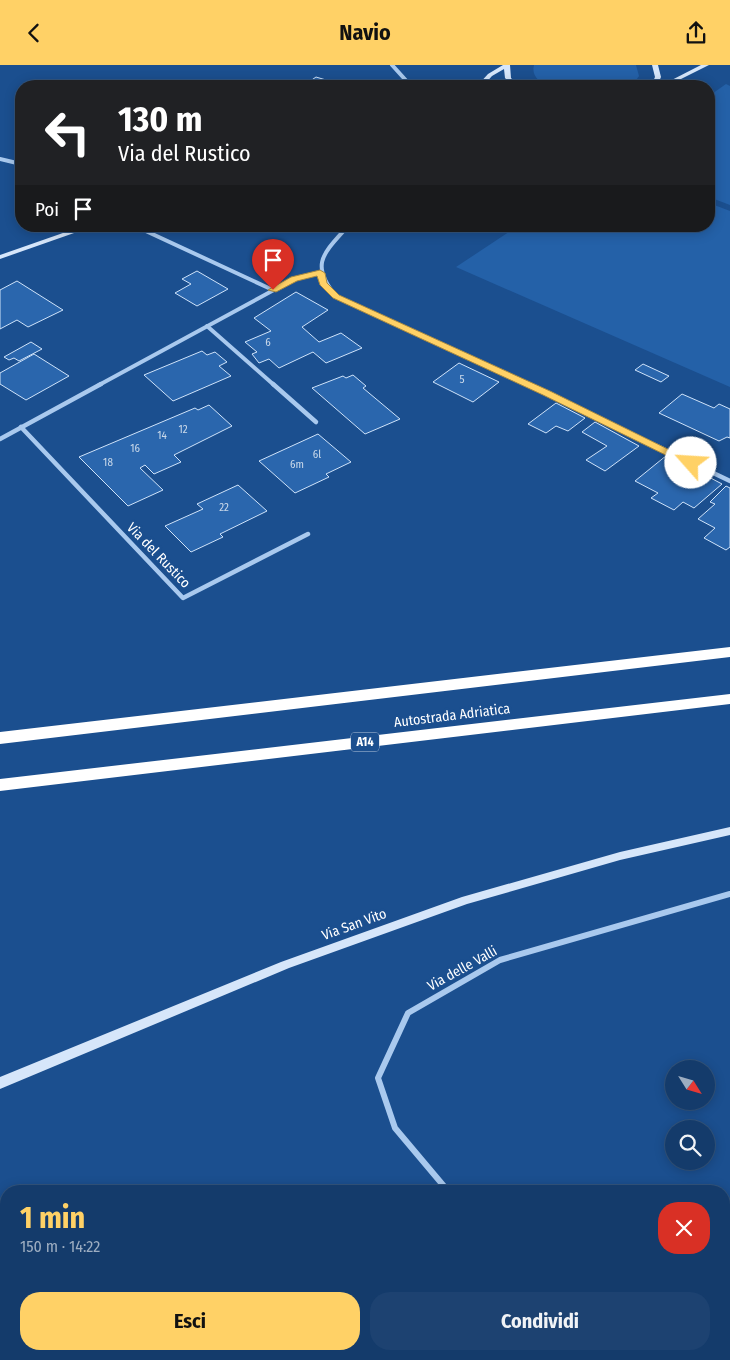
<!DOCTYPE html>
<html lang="it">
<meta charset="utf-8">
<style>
:root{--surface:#143b6b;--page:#1d4271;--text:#f1f3f6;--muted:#9dadc1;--line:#33557e;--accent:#ffd166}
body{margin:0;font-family:"Fira Sans Condensed",sans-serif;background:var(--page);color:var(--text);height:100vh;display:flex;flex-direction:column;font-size:19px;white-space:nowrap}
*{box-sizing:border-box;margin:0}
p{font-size:16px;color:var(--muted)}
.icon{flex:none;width:28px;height:28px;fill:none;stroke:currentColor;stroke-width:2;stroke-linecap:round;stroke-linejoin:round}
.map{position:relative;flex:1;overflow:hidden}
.sheet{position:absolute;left:0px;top:1120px;width:730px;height:175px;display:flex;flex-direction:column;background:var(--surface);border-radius:20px 20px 0 0;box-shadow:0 2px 12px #0003,0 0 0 1px var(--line)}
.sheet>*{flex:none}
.hud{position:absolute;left:15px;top:15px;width:700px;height:152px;border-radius:20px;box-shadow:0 2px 12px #0003,0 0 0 1px var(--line);background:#202124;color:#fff;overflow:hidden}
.needle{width:32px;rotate:127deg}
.fabs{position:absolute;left:665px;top:995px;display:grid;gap:10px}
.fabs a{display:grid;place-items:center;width:50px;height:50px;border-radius:50%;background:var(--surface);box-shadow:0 2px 12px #0003,0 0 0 1px var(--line);font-size:25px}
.pin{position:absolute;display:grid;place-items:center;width:42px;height:42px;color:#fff;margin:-51px -21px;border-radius:50% 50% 50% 0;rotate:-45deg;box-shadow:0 0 5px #0007}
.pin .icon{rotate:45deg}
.me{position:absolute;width:55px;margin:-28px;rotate:296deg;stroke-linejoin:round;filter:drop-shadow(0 0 4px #0008)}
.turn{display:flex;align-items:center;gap:18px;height:105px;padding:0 20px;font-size:22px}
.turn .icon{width:65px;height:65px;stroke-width:2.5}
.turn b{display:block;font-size:35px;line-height:42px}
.then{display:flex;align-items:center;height:48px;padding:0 20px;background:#0003;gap:10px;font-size:19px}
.round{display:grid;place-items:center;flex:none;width:52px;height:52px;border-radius:20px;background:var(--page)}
.headline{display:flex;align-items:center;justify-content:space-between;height:85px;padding:0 20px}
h1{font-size:30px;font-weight:700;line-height:38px;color:var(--accent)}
.cta{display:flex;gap:10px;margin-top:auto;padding:10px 20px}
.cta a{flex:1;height:58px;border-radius:20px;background:var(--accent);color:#111;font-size:20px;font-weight:700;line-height:58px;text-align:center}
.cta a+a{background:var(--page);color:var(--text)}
header{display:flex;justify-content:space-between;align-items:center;height:65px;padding:0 20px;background:var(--accent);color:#111;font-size:22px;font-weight:700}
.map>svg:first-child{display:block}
.green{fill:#2461a8}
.building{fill:#2a66ad;stroke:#cfe3fa}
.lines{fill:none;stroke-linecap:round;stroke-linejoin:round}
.street-far2{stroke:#a9c9ee;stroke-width:4}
.street-far1{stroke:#a9c9ee;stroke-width:4.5}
.street{stroke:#a9c9ee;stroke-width:6}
.secondary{fill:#d6e6fa;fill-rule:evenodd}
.highway{fill:#fff;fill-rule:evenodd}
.route{fill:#ffd166;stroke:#a68842}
.labels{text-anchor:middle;stroke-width:5;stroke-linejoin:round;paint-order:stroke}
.number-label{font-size:11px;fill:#cad9ea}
.shield{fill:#1b4f8f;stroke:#bbcadd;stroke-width:1}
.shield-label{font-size:12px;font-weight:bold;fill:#fff}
.street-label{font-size:14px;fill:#fff;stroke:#1b4f8f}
</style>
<header><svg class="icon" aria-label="back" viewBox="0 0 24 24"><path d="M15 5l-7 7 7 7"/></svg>Navio<svg class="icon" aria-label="share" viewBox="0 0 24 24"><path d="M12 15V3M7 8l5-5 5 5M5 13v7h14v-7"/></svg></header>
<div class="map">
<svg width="730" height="1295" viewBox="0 0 730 1295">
<rect width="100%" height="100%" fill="#1b4f8f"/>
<!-- green -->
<g class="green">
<path d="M534 0H636L639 11 632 21H547C539 17 531 10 534 0Z"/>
<polygon points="726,19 730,21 730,140 709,132 709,31"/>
<polygon points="709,138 730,146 730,322 456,202 518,161 709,161"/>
</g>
<!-- building -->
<g class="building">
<polygon points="316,12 346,21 303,21"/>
<polygon points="82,16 86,21 59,21"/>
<polygon points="197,206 228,224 197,241 175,228 191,219 182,214"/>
<polygon points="17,216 63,245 28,262 17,255 0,264 0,225"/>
<polygon points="296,227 328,245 302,262 319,277 341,268 362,283 326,298 313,287 279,303 269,294 259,298 252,289 257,287 245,277 271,266 254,253"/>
<polygon points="31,277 42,284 19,296 14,293 9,295 4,292"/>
<polygon points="202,286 207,290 215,287 227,297 219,301 231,311 173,336 144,310"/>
<polygon points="34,289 69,311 26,335 0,319 0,308"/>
<polygon points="459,298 499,317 473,337 433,317"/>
<polygon points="643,299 669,311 661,317 635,305"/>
<polygon points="353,310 366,321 363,323 400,354 365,369 312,323 343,311 346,313"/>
<polygon points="682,329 714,343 719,339 730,344 730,373 727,372 719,376 659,348"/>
<polygon points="556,338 585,353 568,366 556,361 546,368 528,359"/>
<polygon points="209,340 232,361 174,390 181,397 154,409 145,400 140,403 163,425 128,441 79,392 195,343 198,345"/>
<polygon points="595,357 639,381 605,406 586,395 607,381 582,367"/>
<polygon points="318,369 351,397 326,409 329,412 295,428 259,396"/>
<polygon points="667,390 722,419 694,443 683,437 674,445 651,433 658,428 635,416"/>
<polygon points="238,420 267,446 220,469 223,472 191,487 165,461 203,444 197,439"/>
<polygon points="726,421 730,423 730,482 726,485 704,473 715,463 698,454 715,439 710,437"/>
<polygon points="510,1289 607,1289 613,1295 505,1295"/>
</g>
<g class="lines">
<!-- street-far2 -->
<g class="street-far2">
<polyline points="392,0 411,21"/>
<polyline points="0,94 21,99"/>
<polyline points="135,161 273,225"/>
<path d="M348 161C324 188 309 199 336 231L530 320"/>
<polyline points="207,261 274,320"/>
<polyline points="99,320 294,214 321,208"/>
</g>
<!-- street-far1 -->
<g class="street-far1">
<polyline points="273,319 316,357"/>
<polyline points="527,319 730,416"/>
<polyline points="21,362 183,533 308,469"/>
<polyline points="0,374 101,319"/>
</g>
<!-- street -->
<g class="street">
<polyline points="448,1126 395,1063 378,1013 408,948 500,895 730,829"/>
<polyline points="646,1289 652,1295"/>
</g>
<!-- secondary -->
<g class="secondary">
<polygon points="503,0 510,0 511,13 519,21 513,21 505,13 504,4 492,11 483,21 477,21 488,9"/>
<polygon points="652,0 658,0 661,12 657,21 651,21 655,12"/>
<polygon points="701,0 709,0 667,21 660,21"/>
<polygon points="83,161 94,161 0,194 0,190"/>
<polygon points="730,762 730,770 620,795 467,839 289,903 0,1024 0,1012 281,897 462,832 620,787"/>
</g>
<!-- highway -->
<g class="highway">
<polygon points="730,582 730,592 0,679 0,667"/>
<polygon points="730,629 730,639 0,726 0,714"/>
</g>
</g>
<!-- route -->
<polygon class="route" points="320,205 325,208 327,218 339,230 550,326 696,398 695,401 688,401 543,330 333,233 320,220 317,211 297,216 276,227 268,225 291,212"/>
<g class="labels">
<!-- number labels -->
<g class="number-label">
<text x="268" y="281">6</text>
<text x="462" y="318">5</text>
<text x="183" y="368">12</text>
<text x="162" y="374">14</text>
<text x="135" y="387">16</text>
<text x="317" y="393">6l</text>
<text x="108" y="401">18</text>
<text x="297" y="403">6m</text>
<text x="224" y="446">22</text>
</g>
<!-- shield labels -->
<rect class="shield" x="351" y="667.5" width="28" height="19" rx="4"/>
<g class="shield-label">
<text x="365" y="681">A14</text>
</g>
<!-- street labels -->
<g class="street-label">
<text transform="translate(159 490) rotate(46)" y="5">Via del Rustico</text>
<text transform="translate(452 650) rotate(-7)" y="5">Autostrada Adriatica</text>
<text transform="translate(354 859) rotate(-20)" y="5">Via San Vito</text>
<text transform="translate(462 903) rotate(-29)" y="5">Via delle Valli</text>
</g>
</g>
</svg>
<div class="fabs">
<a><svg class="needle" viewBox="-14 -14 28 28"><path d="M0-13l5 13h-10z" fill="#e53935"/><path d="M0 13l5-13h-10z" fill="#9dadc1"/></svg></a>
<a><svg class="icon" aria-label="search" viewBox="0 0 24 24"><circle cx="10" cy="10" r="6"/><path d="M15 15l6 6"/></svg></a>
</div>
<div class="pin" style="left:273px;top:225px;background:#d93025"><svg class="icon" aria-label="arrive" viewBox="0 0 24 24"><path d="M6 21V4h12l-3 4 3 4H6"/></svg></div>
<svg class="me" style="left:691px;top:398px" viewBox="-20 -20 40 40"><circle r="19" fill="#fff"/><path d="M0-13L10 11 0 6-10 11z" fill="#ffd166"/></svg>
<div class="hud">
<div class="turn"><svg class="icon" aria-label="left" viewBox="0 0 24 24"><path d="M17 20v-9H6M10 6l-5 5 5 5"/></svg><div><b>130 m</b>Via del Rustico</div></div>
<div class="then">Poi<svg class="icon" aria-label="arrive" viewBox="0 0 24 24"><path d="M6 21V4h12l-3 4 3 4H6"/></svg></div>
</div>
<section class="sheet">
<div class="headline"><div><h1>1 min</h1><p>150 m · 14:22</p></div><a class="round" style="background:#d93025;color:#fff"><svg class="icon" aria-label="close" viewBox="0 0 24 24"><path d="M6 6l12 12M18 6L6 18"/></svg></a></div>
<div class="cta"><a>Esci</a><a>Condividi</a></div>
</section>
</div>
